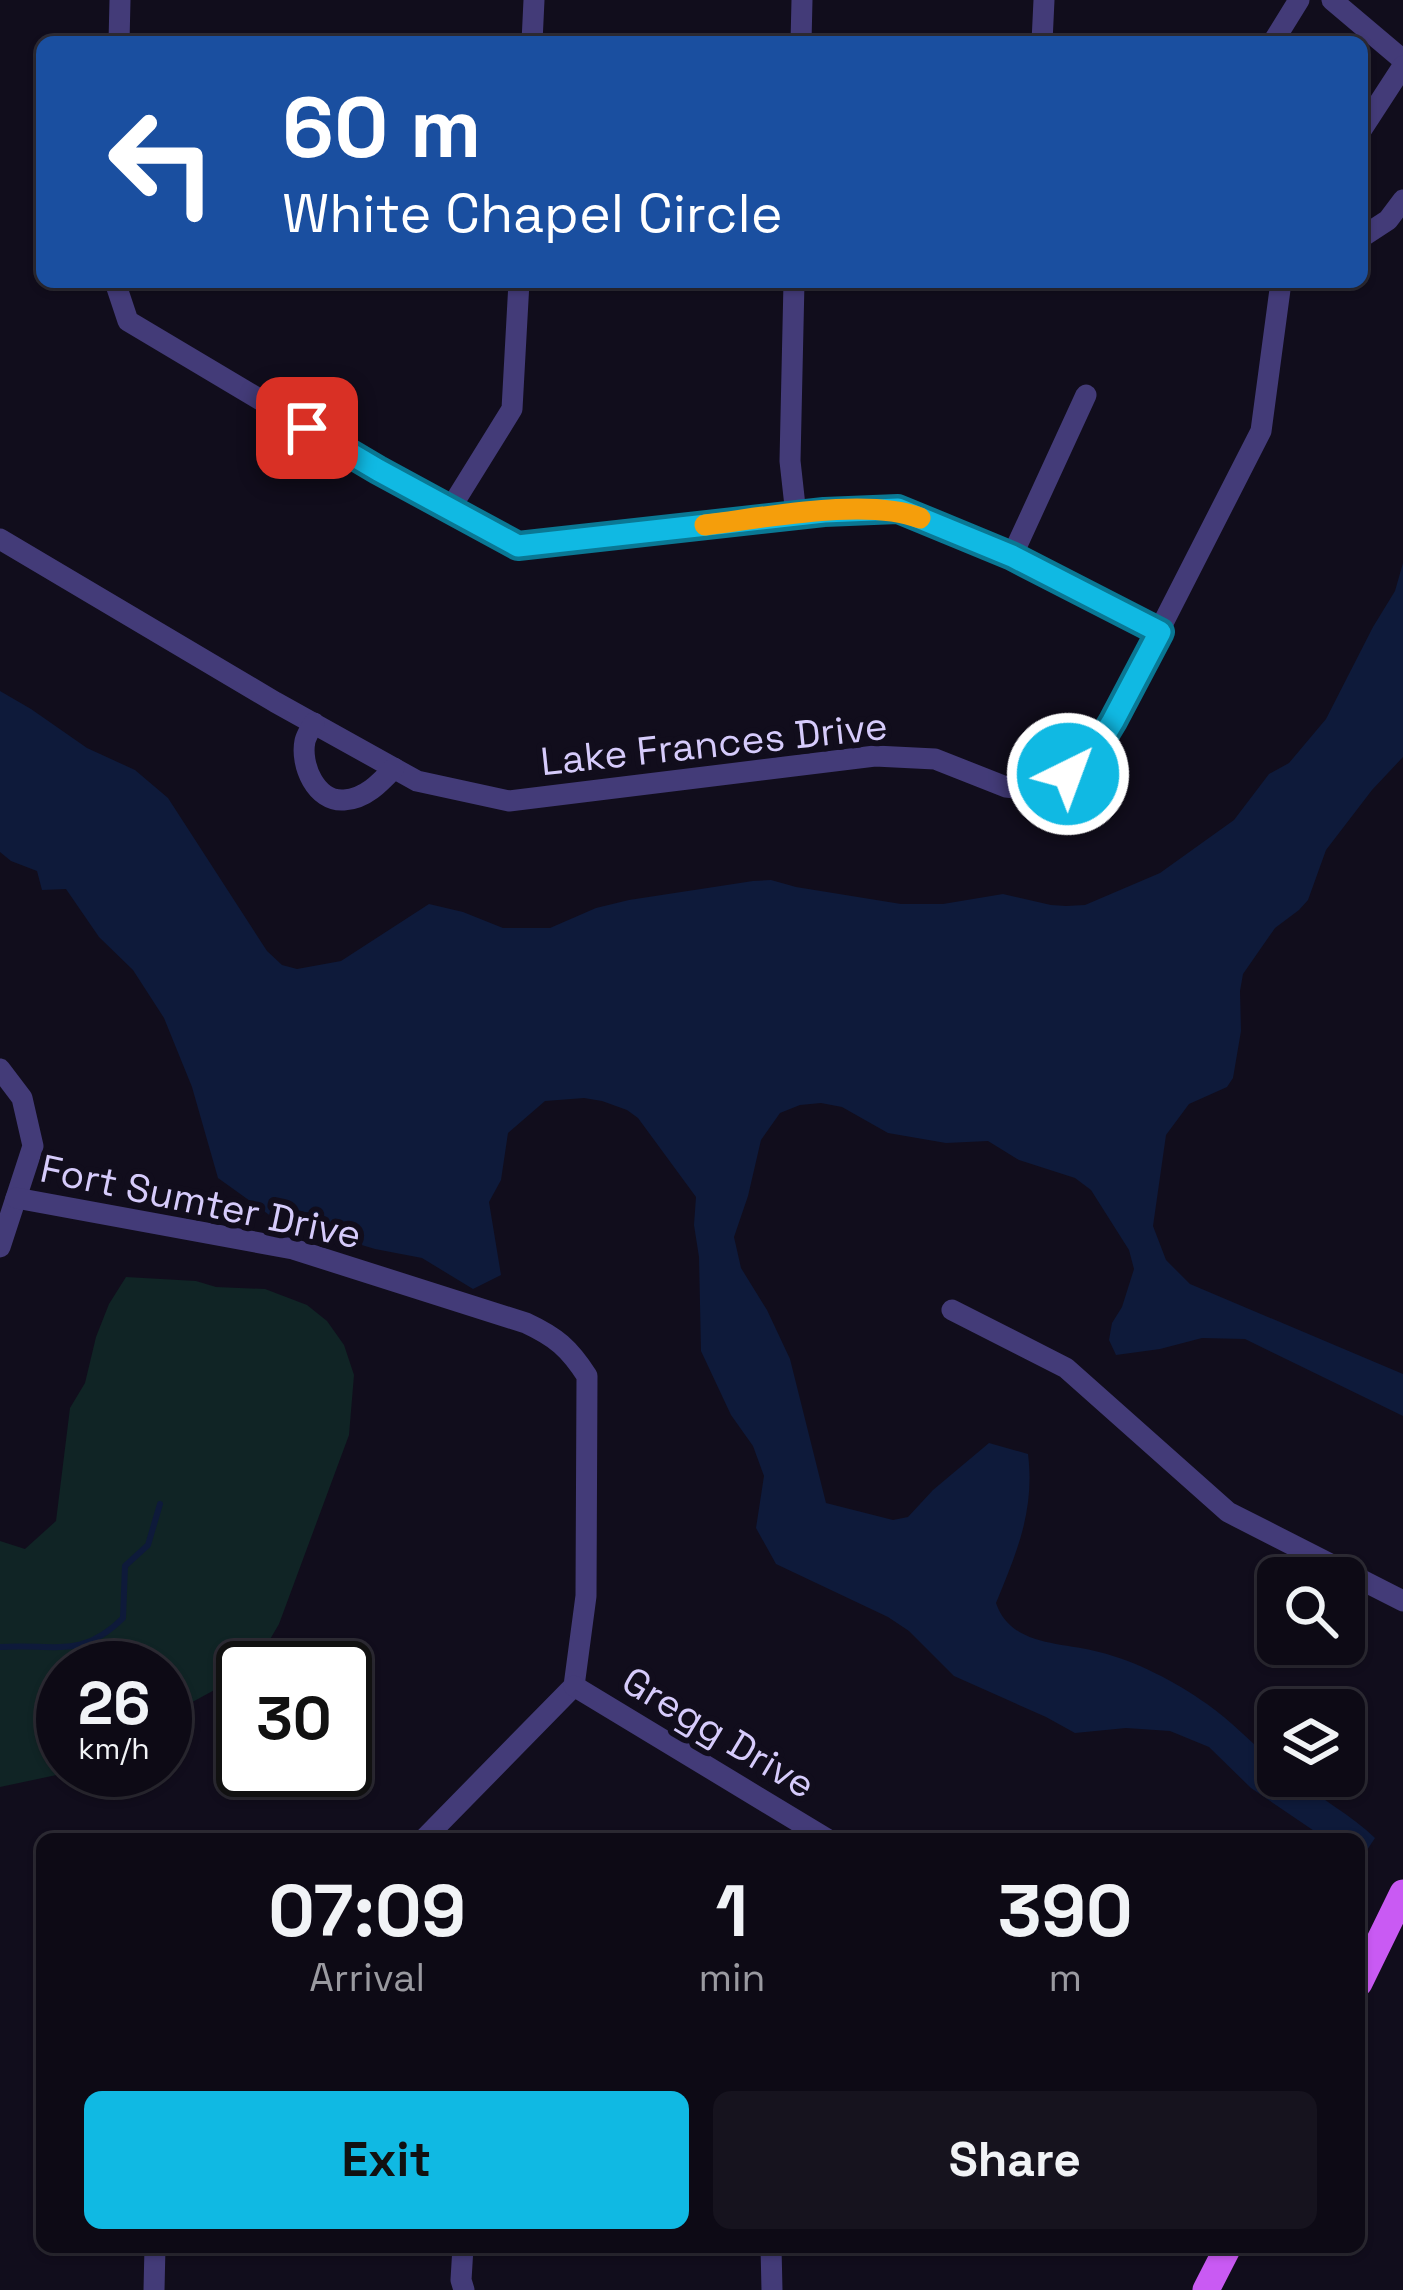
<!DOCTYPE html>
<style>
:root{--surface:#0d0a15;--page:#16131e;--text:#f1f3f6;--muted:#9a9aa0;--line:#2d2b34;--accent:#10b9e3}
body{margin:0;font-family:"Space Grotesk",sans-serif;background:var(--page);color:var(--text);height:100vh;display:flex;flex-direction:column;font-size:45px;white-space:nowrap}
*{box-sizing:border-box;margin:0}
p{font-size:39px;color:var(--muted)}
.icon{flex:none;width:66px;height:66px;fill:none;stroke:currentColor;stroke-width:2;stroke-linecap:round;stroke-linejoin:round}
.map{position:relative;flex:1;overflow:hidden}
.panel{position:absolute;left:36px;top:1833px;width:1329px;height:420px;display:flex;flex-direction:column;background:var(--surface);border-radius:18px;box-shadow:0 3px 9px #0004,0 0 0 3px var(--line)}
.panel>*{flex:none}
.hud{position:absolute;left:36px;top:36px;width:1332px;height:252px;border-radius:18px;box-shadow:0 3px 9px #0004,0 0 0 3px var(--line);background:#1a4fa0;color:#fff;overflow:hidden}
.tools{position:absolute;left:1257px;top:1557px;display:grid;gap:24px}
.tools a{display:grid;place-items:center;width:108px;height:108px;border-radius:18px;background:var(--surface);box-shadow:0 3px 9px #0004,0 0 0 3px var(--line);font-size:60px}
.speed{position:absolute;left:36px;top:1641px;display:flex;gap:24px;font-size:60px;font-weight:700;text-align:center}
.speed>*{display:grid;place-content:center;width:156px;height:156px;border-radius:50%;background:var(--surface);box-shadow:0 3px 9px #0004,0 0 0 3px var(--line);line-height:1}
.speed small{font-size:30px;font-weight:400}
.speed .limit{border:6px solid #111;border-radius:18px;background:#fff;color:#111}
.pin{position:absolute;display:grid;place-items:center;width:102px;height:102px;color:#fff;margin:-51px;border-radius:24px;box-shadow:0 6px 18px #0006}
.me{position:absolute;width:132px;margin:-66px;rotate:42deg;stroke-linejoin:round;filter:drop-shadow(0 0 9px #0008)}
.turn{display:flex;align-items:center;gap:42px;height:252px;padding:0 48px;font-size:54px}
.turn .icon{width:156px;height:156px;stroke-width:2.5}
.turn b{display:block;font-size:84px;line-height:102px}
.eta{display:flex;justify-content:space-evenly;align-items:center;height:204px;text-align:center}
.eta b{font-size:72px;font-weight:700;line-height:84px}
.cta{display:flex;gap:24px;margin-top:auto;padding:24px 48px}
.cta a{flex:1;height:138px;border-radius:18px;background:var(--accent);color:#111;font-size:48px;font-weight:700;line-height:138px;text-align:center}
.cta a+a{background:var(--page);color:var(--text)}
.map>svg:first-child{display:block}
.green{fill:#102425}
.water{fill:#0e1a3a}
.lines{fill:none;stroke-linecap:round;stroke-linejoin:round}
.stream{stroke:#0e1a3a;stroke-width:6}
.minor{stroke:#433b78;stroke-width:21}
.major{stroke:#c95af3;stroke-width:27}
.route-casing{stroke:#0a7894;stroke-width:30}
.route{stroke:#10b9e3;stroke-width:21}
.slow{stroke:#f59e0b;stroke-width:21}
.labels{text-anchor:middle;stroke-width:12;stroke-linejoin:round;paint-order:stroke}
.street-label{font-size:39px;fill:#d6cbfb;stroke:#110d1c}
</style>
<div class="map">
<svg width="1403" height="2290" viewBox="0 0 1403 2290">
<rect width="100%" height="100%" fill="#110d1c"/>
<!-- green -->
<polygon class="green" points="126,1277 196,1281 216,1287 265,1289 307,1305 327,1321 344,1345 354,1375 349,1435 279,1624 262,1653 248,1668 243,1668 240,1676 165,1717 165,1668 63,1668 63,1770 80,1770 0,1787 0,1541 25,1549 56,1521 70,1408 85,1383 96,1337 109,1304"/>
<!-- water -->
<path class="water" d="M1403 563V757L1372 790 1326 850 1308 900 1299 910 1275 928 1243 974 1240 991 1241 1031 1233 1078 1227 1087 1189 1104 1166 1135 1153 1226 1166 1260 1190 1284 1403 1374V1416L1245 1339 1202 1338 1160 1349 1116 1355 1109 1340 1112 1323 1122 1307 1134 1269 1129 1250 1091 1190 1075 1178 1019 1160 988 1141 946 1143 888 1133 842 1107 821 1103 800 1105 780 1113 761 1140 748 1196 734 1237 741 1268 767 1310 790 1359 826 1503 893 1520 908 1517 933 1490 989 1443 1028 1454C1035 1510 1017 1552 996 1603 1011 1647 1062 1642 1099 1652 1136 1661 1176 1682 1207 1704 1233 1722 1254 1746 1278 1765V1776H1292C1319 1798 1350 1814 1375 1838L1359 1862V1839H1326L1251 1788 1209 1747 1170 1731 1126 1728 1075 1733 1046 1717 954 1676 909 1631 888 1617 776 1564 756 1528 764 1476 753 1446 731 1415 701 1351 699 1257 694 1225 696 1197 638 1118 627 1110 602 1101 584 1098 545 1101 508 1133 501 1180 489 1202 501 1275 473 1289 422 1258 375 1249 275 1219 218 1178 192 1087 164 1018 133 970 99 937 66 889 42 890 37 871 11 861 0 852V691L31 709 87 748 135 770 168 798 267 951 282 965 297 969 341 961 429 904 463 912 503 928H550L596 908 629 900 753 881 771 880 796 887 901 904H943L1003 894 1051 905 1066 906 1085 905 1160 873 1234 820 1269 774 1289 763 1326 719 1373 627 1395 591Z"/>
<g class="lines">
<!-- stream -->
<path class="stream" d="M0 1647C53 1643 81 1660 123 1618L125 1566 148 1545 160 1504"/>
<!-- minor -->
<g class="minor">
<polyline points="1332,0 1403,60"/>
<polyline points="119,42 120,0"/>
<polyline points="532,42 534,0"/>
<polyline points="801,42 802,0"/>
<polyline points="1042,42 1044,0"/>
<polyline points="1273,42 1299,0"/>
<polyline points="1362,129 1403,66"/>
<polyline points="1362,237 1388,220 1403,200"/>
<polyline points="115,282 128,321 378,470 517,546 824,512 898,509 1012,556 1160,632"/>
<polyline points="794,282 790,461 796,515"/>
<polyline points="450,509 512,409 519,282"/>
<polyline points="0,539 275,702 417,781 509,801 875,756 935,759 1006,787 1033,790 1068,774 1093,754 1113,721 1261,431 1281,282"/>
<polyline points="1012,556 1086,395"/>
<path d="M314 723C311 727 306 737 305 741 300 765 316 802 344 800 365 799 380 783 394 768"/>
<polyline points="0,1069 22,1098 33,1146 0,1247"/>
<path d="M16 1198 293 1249 526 1323C556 1337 569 1348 587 1376L586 1596 574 1686 424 1839"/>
<polyline points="952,1310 1066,1368 1228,1512 1403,1601"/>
<polyline points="574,1686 827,1839"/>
<polyline points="463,2247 461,2280 464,2290"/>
<polyline points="771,2247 772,2290"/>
<polyline points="154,2290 155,2247"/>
</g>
<!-- major -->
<g class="major">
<polyline points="1359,1983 1403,1893"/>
<polyline points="1206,2290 1228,2247"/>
</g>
</g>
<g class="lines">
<!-- route casing -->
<g class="route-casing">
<polyline id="route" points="307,428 378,470 518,546 824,512 898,509 1012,556 1160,632 1113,721 1093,754 1068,774"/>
</g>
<!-- route -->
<use href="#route" class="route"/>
<!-- slow -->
<path class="slow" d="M705 525C764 518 867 497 920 518"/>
</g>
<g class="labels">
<!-- street labels -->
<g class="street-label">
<text transform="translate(714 743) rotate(-6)" y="14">Lake Frances Drive</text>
<text transform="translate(201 1201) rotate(12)" y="14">Fort Sumter Drive</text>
<text transform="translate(719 1732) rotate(31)" y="14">Gregg Drive</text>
</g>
</g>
</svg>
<div class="tools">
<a><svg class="icon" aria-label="search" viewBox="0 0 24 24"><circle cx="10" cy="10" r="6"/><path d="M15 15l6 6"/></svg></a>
<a><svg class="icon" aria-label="layers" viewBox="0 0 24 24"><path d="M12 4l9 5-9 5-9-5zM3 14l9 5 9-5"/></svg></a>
</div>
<div class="speed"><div>26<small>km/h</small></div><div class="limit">30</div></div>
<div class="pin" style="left:307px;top:428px;background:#d93025"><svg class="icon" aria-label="arrive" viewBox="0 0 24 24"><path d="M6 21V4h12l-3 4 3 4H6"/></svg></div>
<svg class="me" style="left:1068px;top:774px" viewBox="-20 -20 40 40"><circle r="17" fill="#10b9e3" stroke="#fff" stroke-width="3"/><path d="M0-11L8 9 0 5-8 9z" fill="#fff"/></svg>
<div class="hud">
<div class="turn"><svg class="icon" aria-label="left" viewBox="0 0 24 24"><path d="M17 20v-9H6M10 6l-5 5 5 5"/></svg><div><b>60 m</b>White Chapel Circle</div></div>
</div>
<section class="panel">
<div class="eta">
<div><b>07:09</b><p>Arrival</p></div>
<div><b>1</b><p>min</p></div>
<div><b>390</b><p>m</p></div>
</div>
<div class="cta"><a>Exit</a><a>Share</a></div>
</section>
</div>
